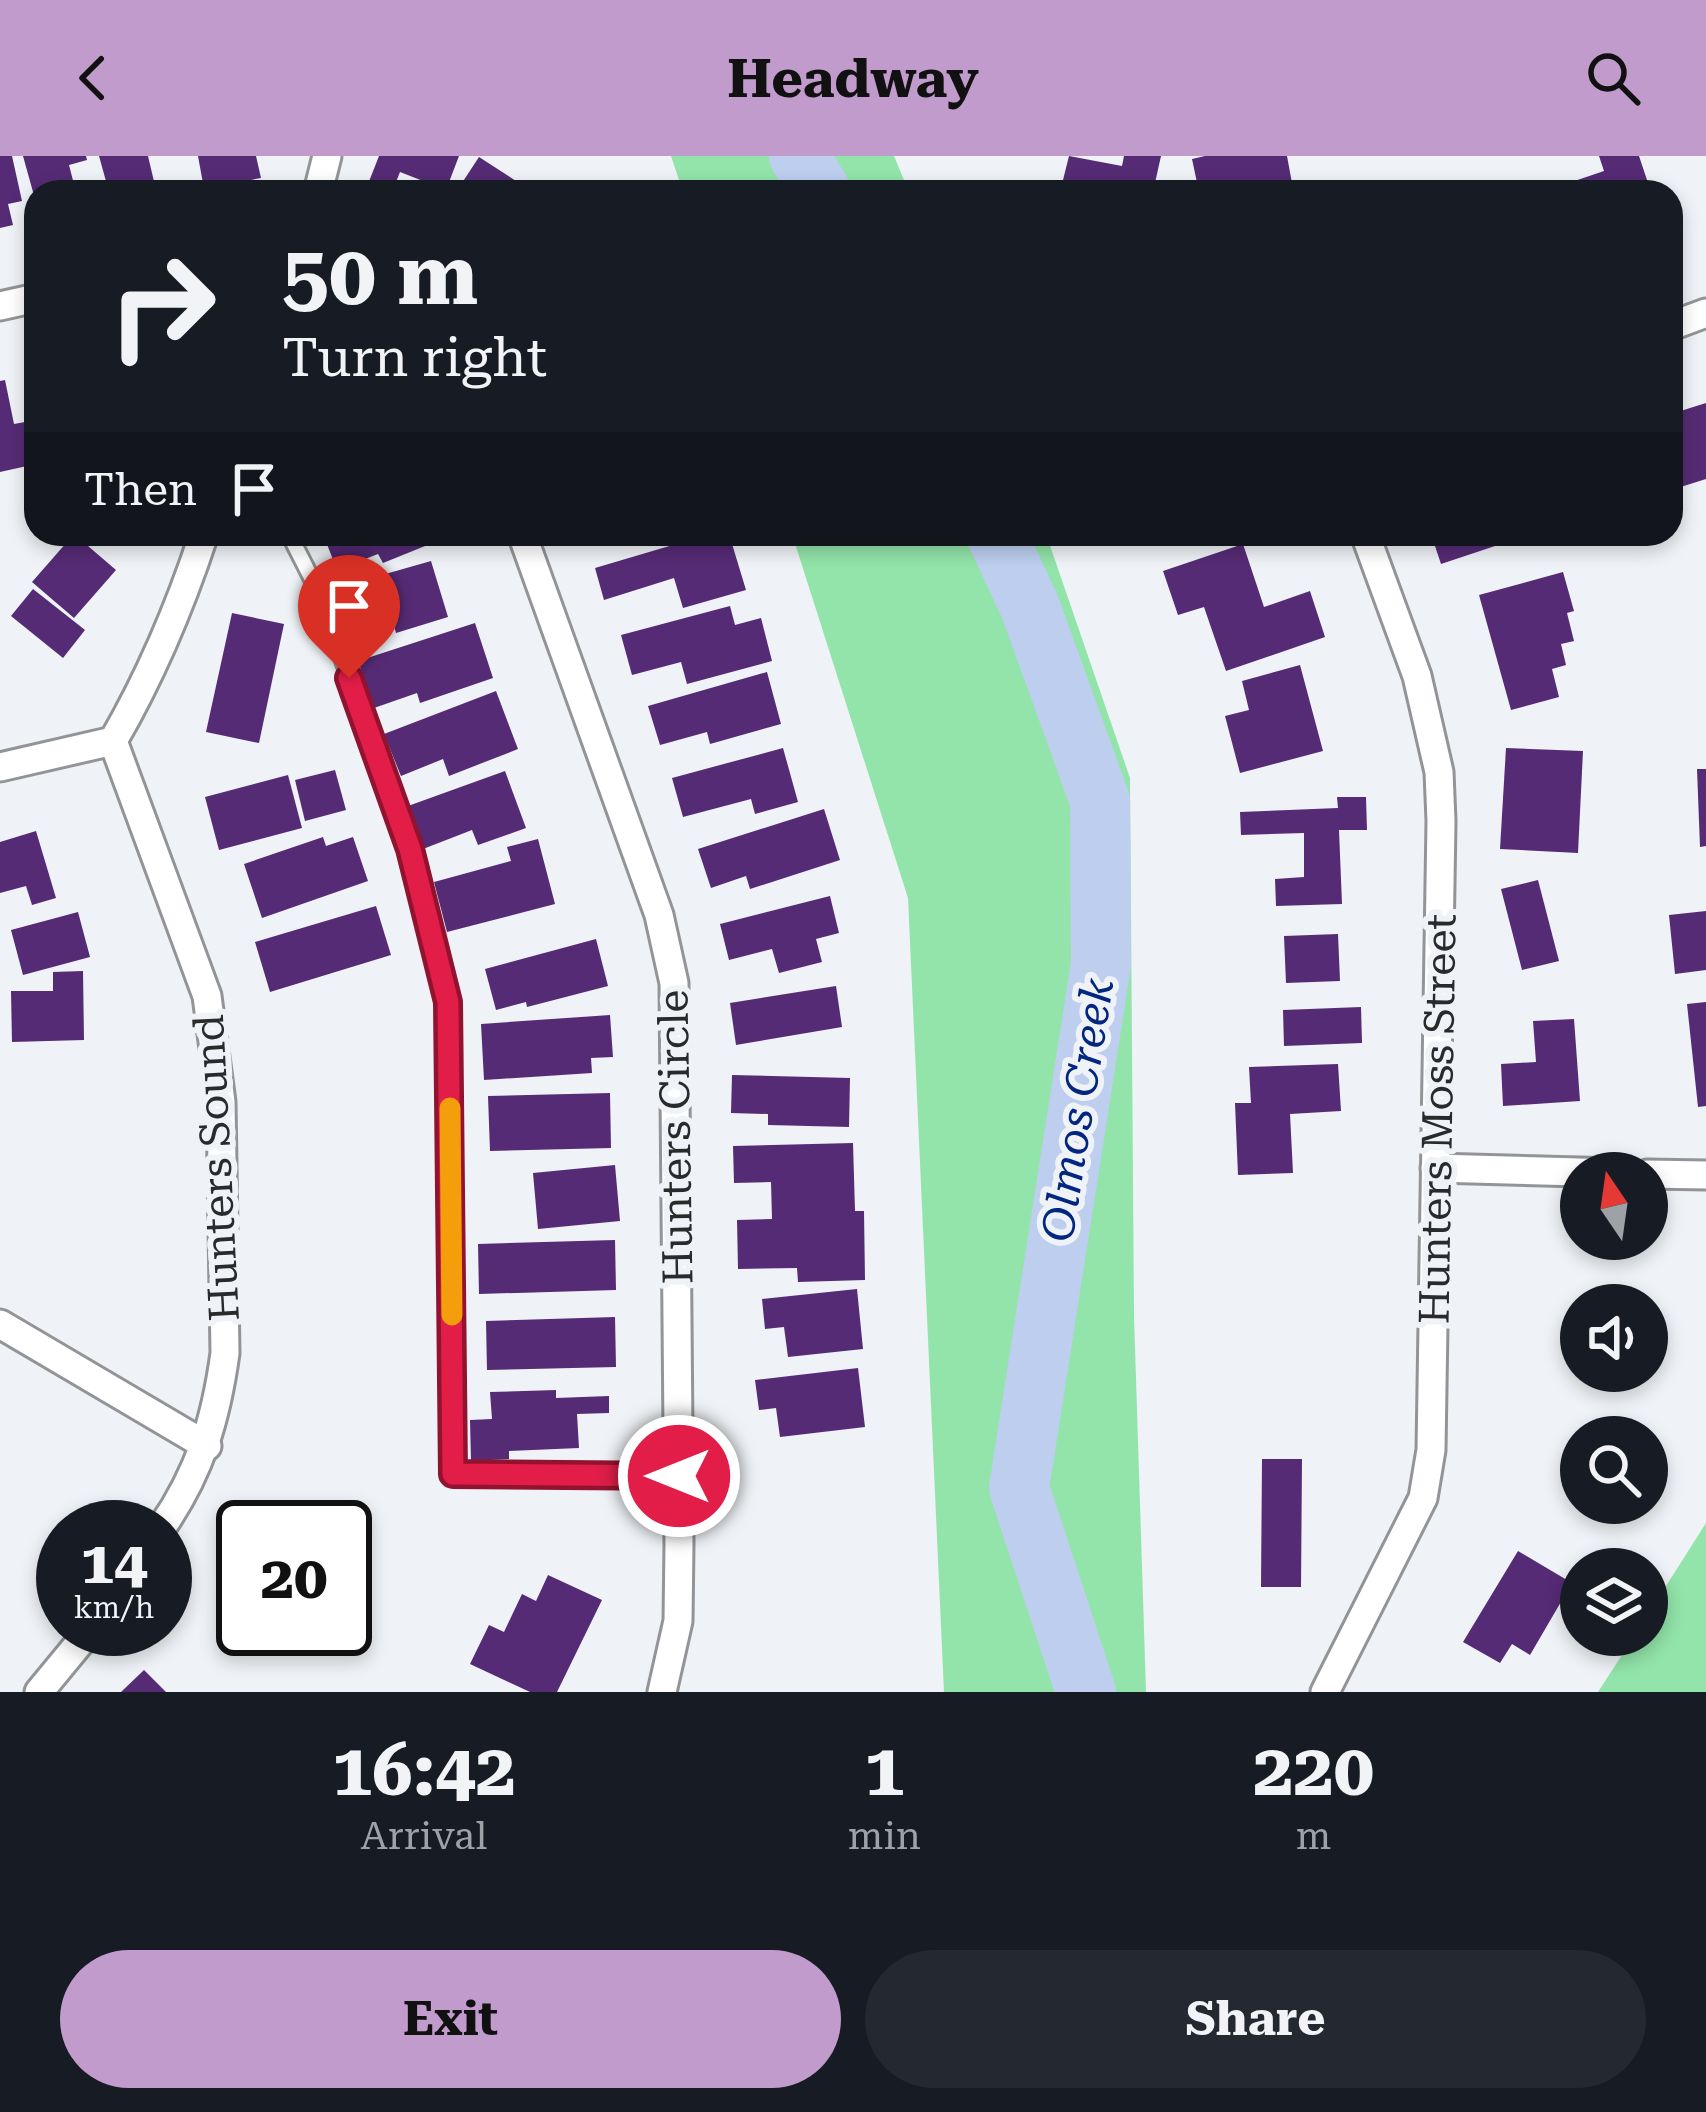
<!DOCTYPE html>
<style>
:root{--surface:#171b24;--page:#242831;--text:#f1f3f6;--muted:#9ea1a6;--accent:#c29bcd}
body{margin:0;font-family:"Roboto Serif",serif;background:var(--page);color:var(--text);height:100vh;display:flex;flex-direction:column;font-size:45px;white-space:nowrap}
*{box-sizing:border-box;margin:0}
p{font-size:39px;color:var(--muted)}
.icon{flex:none;width:66px;height:66px;fill:none;stroke:currentColor;stroke-width:2;stroke-linecap:round;stroke-linejoin:round}
.map{position:relative;height:1536px;overflow:hidden}
.panel{display:flex;flex-direction:column;background:var(--surface);flex:1}
.panel>*{flex:none}
.banner{position:absolute;left:24px;top:24px;width:1659px;height:366px;border-radius:36px;box-shadow:0 6px 18px #0003;background:#171b24;color:var(--text);overflow:hidden}
.needle{width:78px;rotate:347deg}
.controls{position:absolute;left:1560px;top:996px;display:grid;gap:24px}
.controls a{display:grid;place-items:center;width:108px;height:108px;border-radius:50%;background:var(--surface);box-shadow:0 6px 18px #0003;font-size:60px}
.speed{position:absolute;left:36px;top:1344px;display:flex;gap:24px;font-size:60px;font-weight:700;text-align:center}
.speed>*{display:grid;place-content:center;width:156px;height:156px;border-radius:50%;background:var(--surface);box-shadow:0 6px 18px #0003;line-height:1}
.speed small{font-size:30px;font-weight:400}
.speed .limit{border:6px solid #111;border-radius:18px;background:#fff;color:#111}
.pin{position:absolute;display:grid;place-items:center;width:102px;height:102px;color:#fff;margin:-123px -51px;border-radius:50% 50% 50% 0;rotate:-45deg;box-shadow:0 0 12px #0007}
.pin .icon{rotate:45deg}
.me{position:absolute;width:132px;margin:-66px;rotate:270deg;stroke-linejoin:round;filter:drop-shadow(0 0 9px #0008)}
.turn{display:flex;align-items:center;gap:42px;height:252px;padding:0 60px;font-size:54px}
.turn .icon{width:156px;height:156px;stroke-width:2.5}
.turn b{display:block;font-size:84px;line-height:102px}
.then{display:flex;align-items:center;height:114px;padding:0 60px;background:#0003;gap:24px;font-size:45px}
.eta{display:flex;justify-content:space-evenly;align-items:center;height:204px;text-align:center}
.eta b{font-size:72px;font-weight:700;line-height:84px}
.primary-button{display:flex;gap:24px;margin-top:auto;padding:24px 60px}
.primary-button a{flex:1;height:138px;border-radius:72px;background:var(--accent);color:#111;font-size:48px;font-weight:700;line-height:138px;text-align:center}
.primary-button a+a{background:var(--page);color:var(--text)}
header{display:flex;justify-content:space-between;align-items:center;height:156px;padding:0 60px;background:var(--accent);color:#111;font-size:54px;font-weight:700}
.map>svg:first-child{display:block}
.green{fill:#92e4aa}
.lines{fill:none;stroke-linecap:round;stroke-linejoin:round}
.river{stroke:#bdceef;stroke-width:60}
.building{fill:#562b75}
.lane-casing{stroke:#929497;stroke-width:20}
.street-casing{stroke:#929497;stroke-width:33}
.lane{stroke:#fff;stroke-width:14}
.street{stroke:#fff;stroke-width:27}
.route-casing{stroke:#92132f;stroke-width:30}
.route{stroke:#e11d48;stroke-width:21}
.slow{stroke:#f59e0b;stroke-width:21}
.labels{text-anchor:middle;stroke-width:12;stroke-linejoin:round;paint-order:stroke}
.street-label{font-size:42px;fill:#292a2b;stroke:#eff2f6}
.water-label{font-size:45px;font-style:italic;fill:#032781;stroke:#eff2f6}
</style>
<header><svg class="icon" aria-label="back" viewBox="0 0 24 24"><path d="M15 5l-7 7 7 7"/></svg>Headway<svg class="icon" aria-label="search" viewBox="0 0 24 24"><circle cx="10" cy="10" r="6"/><path d="M15 15l6 6"/></svg></header>
<div class="map">
<svg width="1706" height="1536" viewBox="0 0 1706 1536">
<rect width="100%" height="100%" fill="#eff2f6"/>
<!-- green -->
<g class="green">
<polygon points="671,0 894,0 909,36 683,36"/>
<polygon points="792,378 1046,378 1130,622 1134,1160 1146,1536 944,1536 908,742"/>
<polygon points="1706,1367 1706,1536 1598,1536 1635,1479 1647,1479 1647,1460"/>
</g>
<g class="lines">
<!-- river -->
<g class="river">
<polyline points="799,0 821,36"/>
<polyline points="996,378 1030,451 1100,645 1101,808 1019,1332 1086,1536"/>
</g>
</g>
<!-- building -->
<g class="building">
<polygon points="0,0 12,0 22,45 8,48 13,69 0,72"/>
<polygon points="23,0 86,0 87,4 69,9 76,36 33,36"/>
<polygon points="99,0 148,0 156,34 109,36"/>
<polygon points="198,0 256,0 261,22 204,33"/>
<polygon points="379,0 459,0 446,34 400,16 392,36 368,28"/>
<polygon points="1069,0 1122,10 1124,0 1161,0 1153,36 1060,36"/>
<polygon points="1205,0 1287,0 1292,27 1275,31 1276,36 1199,36 1192,3"/>
<polygon points="1599,0 1639,0 1651,36 1542,36 1604,15"/>
<polygon points="479,1 533,36 456,36"/>
<polygon points="5,224 14,268 36,264 36,308 0,316 0,225"/>
<polygon points="1706,247 1706,323 1671,334 1671,258"/>
<polygon points="74,378 116,414 74,462 32,426"/>
<polygon points="323,378 432,378 435,386 383,407 378,398 337,414"/>
<polygon points="710,378 729,378 746,434 683,452 674,422 604,444 595,412"/>
<polygon points="1152,378 1207,378 1207,385 1152,388"/>
<polygon points="1431,378 1511,378 1513,384 1441,408"/>
<polygon points="1243,388 1264,451 1310,435 1325,481 1226,515 1204,451 1178,459 1163,415"/>
<polygon points="431,405 448,461 396,477 391,459 344,473 333,433"/>
<polygon points="1563,416 1574,455 1567,457 1574,485 1561,488 1566,509 1552,513 1559,541 1511,554 1479,439"/>
<polygon points="33,433 85,474 63,502 11,460"/>
<polygon points="730,450 735,469 761,462 772,505 687,528 681,506 632,519 621,479"/>
<polygon points="232,457 284,468 259,587 206,576"/>
<polygon points="475,467 493,522 420,547 417,537 374,552 358,505"/>
<polygon points="1300,509 1323,595 1240,617 1225,560 1249,554 1242,525"/>
<polygon points="767,516 781,568 710,588 707,576 660,589 648,550"/>
<polygon points="496,535 518,593 449,620 443,603 401,620 384,578"/>
<polygon points="783,592 798,646 755,658 751,643 683,661 672,622"/>
<polygon points="1506,592 1583,595 1578,697 1500,693"/>
<polygon points="1697,613 1706,613 1706,690 1700,691"/>
<polygon points="335,614 346,654 305,665 295,624"/>
<polygon points="505,615 526,672 478,689 472,674 423,693 408,650"/>
<polygon points="288,619 302,672 219,694 205,641"/>
<polygon points="1337,641 1366,641 1367,674 1339,674 1342,748 1276,750 1275,723 1304,721 1304,677 1241,679 1240,656 1338,652"/>
<polygon points="824,653 840,704 750,733 746,720 711,732 698,693"/>
<polygon points="36,675 56,742 32,749 26,730 0,737 0,686"/>
<polygon points="323,681 326,690 353,681 368,725 262,762 244,708"/>
<polygon points="538,683 555,748 447,776 434,726 511,705 507,691"/>
<polygon points="1538,724 1559,805 1522,814 1501,733"/>
<polygon points="830,740 839,777 816,783 822,806 779,817 772,793 729,804 720,768"/>
<polygon points="376,750 391,799 270,836 255,786"/>
<polygon points="1706,755 1706,814 1675,818 1669,759"/>
<polygon points="78,756 90,801 23,819 11,774"/>
<polygon points="1338,778 1340,825 1286,827 1284,780"/>
<polygon points="596,783 608,830 527,851 526,846 496,854 485,813"/>
<polygon points="83,815 84,884 12,886 11,835 53,835 53,816"/>
<polygon points="836,830 842,871 736,889 730,847"/>
<polygon points="1706,846 1706,950 1698,951 1687,848"/>
<polygon points="1361,851 1362,887 1284,890 1283,854"/>
<polygon points="610,859 613,901 591,902 592,917 484,924 481,868"/>
<polygon points="1574,863 1580,945 1503,950 1501,908 1536,906 1533,865"/>
<polygon points="1338,908 1341,955 1290,958 1293,1017 1238,1019 1235,947 1251,947 1249,911"/>
<polygon points="732,919 850,922 849,971 768,969 768,958 731,957"/>
<polygon points="610,937 611,992 490,995 488,940"/>
<polygon points="853,987 855,1055 864,1055 865,1124 798,1126 797,1112 738,1113 737,1064 772,1063 771,1026 734,1027 733,990"/>
<polygon points="615,1009 620,1065 538,1073 533,1017"/>
<polygon points="615,1084 616,1134 479,1138 478,1088"/>
<polygon points="857,1133 863,1193 788,1201 784,1171 765,1173 762,1143"/>
<polygon points="615,1161 616,1211 487,1214 486,1165"/>
<polygon points="858,1212 865,1271 780,1281 776,1252 759,1254 755,1224"/>
<polygon points="556,1234 556,1242 609,1240 609,1257 577,1258 579,1292 509,1295 509,1303 471,1305 470,1264 492,1263 490,1236"/>
<polygon points="1262,1303 1302,1303 1301,1431 1261,1431"/>
<polygon points="1518,1395 1572,1427 1530,1499 1512,1488 1500,1507 1463,1486"/>
<polygon points="548,1419 602,1444 557,1536 530,1536 470,1508 489,1469 504,1476 522,1438 536,1445"/>
<polygon points="144,1514 166,1536 121,1536"/>
</g>
<g class="lines">
<!-- lane casing -->
<g class="lane-casing">
<polyline id="lane" points="289,378 319,437 410,693 448,846 453,1318 679,1320"/>
</g>
<!-- street casing -->
<g class="street-casing">
<g id="street">
<polyline points="318,36 327,0"/>
<polyline points="0,150 36,142"/>
<polyline points="1671,170 1706,157"/>
<polyline points="522,378 659,759 674,827 679,1388 678,1465 662,1536"/>
<path d="M113 585 207 840 221 946 225 1197C216 1263 200 1316 162 1371"/>
<path d="M113 585C152 518 180 451 204 378"/>
<polyline points="0,611 113,585"/>
<polyline points="1435,1012 1617,1017"/>
<polyline points="1647,1018 1706,1019"/>
<polyline points="0,1168 207,1290"/>
<polyline points="39,1536 91,1473"/>
<polyline points="1325,1536 1423,1342 1431,1294 1441,665 1439,616 1417,520 1365,378"/>
</g>
</g>
<!-- lane -->
<use href="#lane" class="lane"/>
<!-- street -->
<use href="#street" class="street"/>
</g>
<g class="lines">
<!-- route casing -->
<g class="route-casing">
<polyline id="route" points="349,522 410,693 448,846 453,1318 679,1320"/>
</g>
<!-- route -->
<use href="#route" class="route"/>
<!-- slow -->
<polyline class="slow" points="450,952 452,1159"/>
</g>
<g class="labels">
<!-- street labels -->
<g class="street-label">
<text transform="translate(1437 963) rotate(-89)" y="15">Hunters Moss Street</text>
<text transform="translate(675 981) rotate(-91)" y="15">Hunters Circle</text>
<text transform="translate(216 1012) rotate(-93)" y="15">Hunters Sound</text>
</g>
<!-- water labels -->
<g class="water-label">
<text transform="translate(1077 954) rotate(-81)" y="16">Olmos Creek</text>
</g>
</g>
</svg>
<div class="controls">
<a><svg class="needle" viewBox="-14 -14 28 28"><path d="M0-13l5 13h-10z" fill="#e53935"/><path d="M0 13l5-13h-10z" fill="#9ea1a6"/></svg></a>
<a><svg class="icon" aria-label="sound" viewBox="0 0 24 24"><path d="M4 9h4l5-4v14l-5-4H4zM17 9q2 3 0 6"/></svg></a>
<a><svg class="icon" aria-label="search" viewBox="0 0 24 24"><circle cx="10" cy="10" r="6"/><path d="M15 15l6 6"/></svg></a>
<a><svg class="icon" aria-label="layers" viewBox="0 0 24 24"><path d="M12 4l9 5-9 5-9-5zM3 14l9 5 9-5"/></svg></a>
</div>
<div class="speed"><div>14<small>km/h</small></div><div class="limit">20</div></div>
<div class="pin" style="left:349px;top:522px;background:#d93025"><svg class="icon" aria-label="arrive" viewBox="0 0 24 24"><path d="M6 21V4h12l-3 4 3 4H6"/></svg></div>
<svg class="me" style="left:679px;top:1320px" viewBox="-20 -20 40 40"><circle r="17" fill="#e11d48" stroke="#fff" stroke-width="3"/><path d="M0-11L8 9 0 5-8 9z" fill="#fff"/></svg>
<div class="banner">
<div class="turn"><svg class="icon" aria-label="right" viewBox="0 0 24 24"><path d="M7 20v-9h11M14 6l5 5-5 5"/></svg><div><b>50 m</b>Turn right</div></div>
<div class="then">Then<svg class="icon" aria-label="arrive" viewBox="0 0 24 24"><path d="M6 21V4h12l-3 4 3 4H6"/></svg></div>
</div>
</div>
<section class="panel">
<div class="eta">
<div><b>16:42</b><p>Arrival</p></div>
<div><b>1</b><p>min</p></div>
<div><b>220</b><p>m</p></div>
</div>
<div class="primary-button"><a>Exit</a><a>Share</a></div>
</section>
